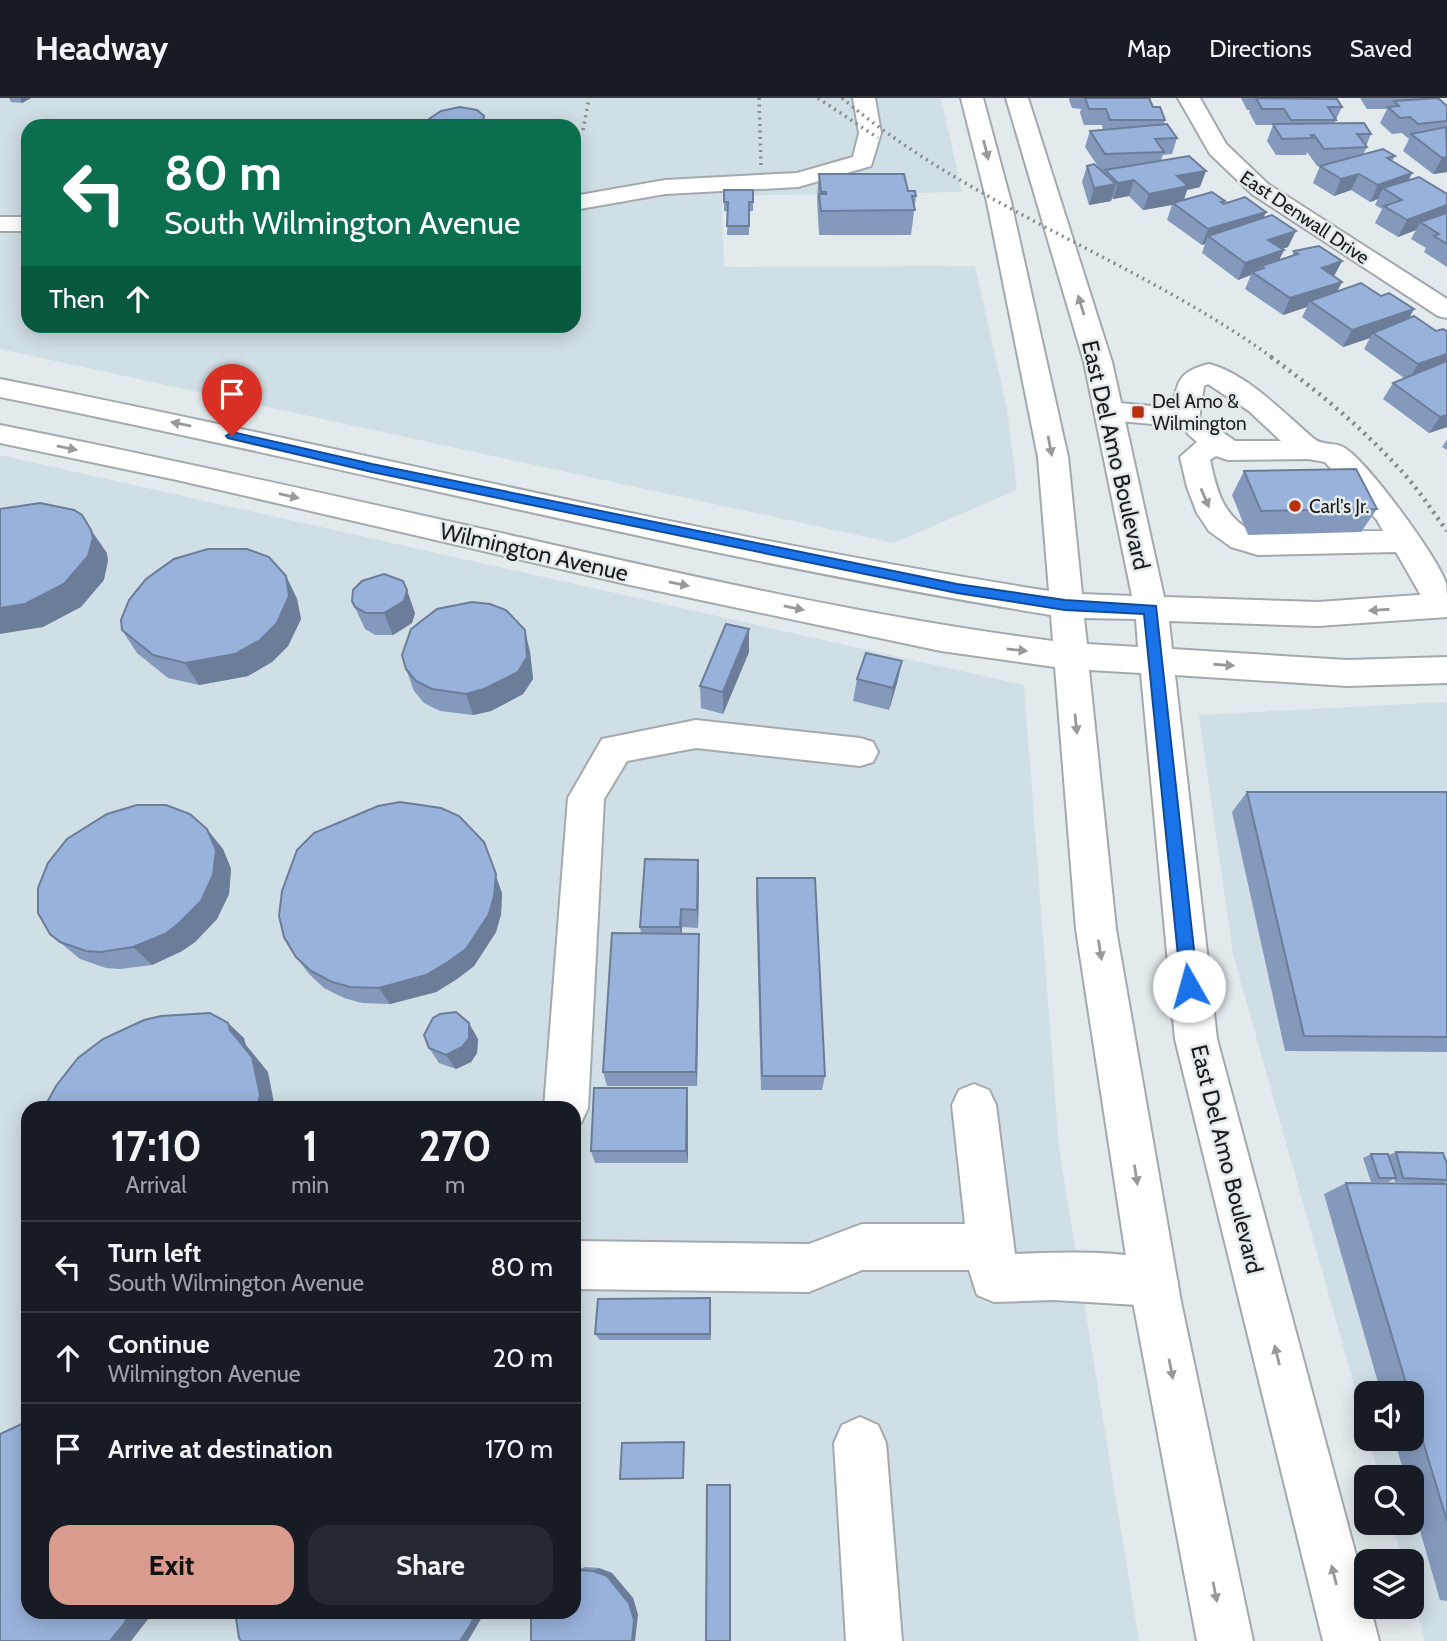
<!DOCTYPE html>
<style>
:root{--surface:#171b24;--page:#242831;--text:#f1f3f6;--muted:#9ea1a6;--line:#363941;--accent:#d89b8d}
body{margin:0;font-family:Cabin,sans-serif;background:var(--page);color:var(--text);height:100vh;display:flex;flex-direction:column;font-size:26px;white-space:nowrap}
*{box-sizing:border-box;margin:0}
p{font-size:23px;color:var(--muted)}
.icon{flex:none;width:38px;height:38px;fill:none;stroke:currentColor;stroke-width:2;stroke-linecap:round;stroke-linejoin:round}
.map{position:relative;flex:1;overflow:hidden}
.panel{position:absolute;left:21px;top:1003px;width:560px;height:518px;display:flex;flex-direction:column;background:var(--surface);border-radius:21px;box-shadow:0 4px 18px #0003}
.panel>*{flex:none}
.top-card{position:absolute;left:21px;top:21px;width:560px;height:214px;border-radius:21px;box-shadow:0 4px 18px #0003;background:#0b6e4f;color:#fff;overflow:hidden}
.buttons{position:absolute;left:1354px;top:1283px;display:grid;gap:14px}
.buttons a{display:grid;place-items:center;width:70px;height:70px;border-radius:14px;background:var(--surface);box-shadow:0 4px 18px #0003;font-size:35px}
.pin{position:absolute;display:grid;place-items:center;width:60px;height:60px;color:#fff;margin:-72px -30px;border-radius:50% 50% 50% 0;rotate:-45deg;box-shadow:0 0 7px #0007}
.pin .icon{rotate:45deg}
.me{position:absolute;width:77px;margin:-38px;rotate:353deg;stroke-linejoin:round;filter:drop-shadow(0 0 5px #0008)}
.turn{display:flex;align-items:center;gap:24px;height:147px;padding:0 28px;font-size:32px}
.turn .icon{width:91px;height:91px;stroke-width:2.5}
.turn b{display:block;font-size:49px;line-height:60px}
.then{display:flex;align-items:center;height:66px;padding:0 28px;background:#0003;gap:14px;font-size:26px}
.eta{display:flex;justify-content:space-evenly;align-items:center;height:119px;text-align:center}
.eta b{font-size:42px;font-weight:800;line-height:49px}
.primary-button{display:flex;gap:14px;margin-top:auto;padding:14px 28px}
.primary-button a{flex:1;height:80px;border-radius:21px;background:var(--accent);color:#111;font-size:28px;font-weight:800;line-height:80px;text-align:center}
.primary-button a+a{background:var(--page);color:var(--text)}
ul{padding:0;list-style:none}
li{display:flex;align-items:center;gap:21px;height:91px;padding:0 28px;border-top:2px solid var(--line)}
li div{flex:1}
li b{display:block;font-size:26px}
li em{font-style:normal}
header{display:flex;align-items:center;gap:42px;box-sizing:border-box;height:98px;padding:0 35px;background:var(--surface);border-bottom:2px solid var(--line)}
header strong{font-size:33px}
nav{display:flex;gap:38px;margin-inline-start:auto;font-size:24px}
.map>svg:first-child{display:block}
.built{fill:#d0dee5;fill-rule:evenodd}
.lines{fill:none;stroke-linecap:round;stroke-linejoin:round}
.minor-casing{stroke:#a3a9ac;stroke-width:4}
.major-casing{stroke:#a3a9ac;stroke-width:4}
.minor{fill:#fff;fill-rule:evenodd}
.major{fill:#fff;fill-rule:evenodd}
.rail-far1{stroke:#868b8d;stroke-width:3.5;stroke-dasharray:2 4.5;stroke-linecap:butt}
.rail{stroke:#868b8d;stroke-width:4.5;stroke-dasharray:2.5 5;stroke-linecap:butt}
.wall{fill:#8499bc}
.shaded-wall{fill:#6b7d99}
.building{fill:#99b2db;stroke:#6b7d99;stroke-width:2}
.oneway{fill:#989999}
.route{fill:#1a73e8;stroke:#114b97;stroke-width:2}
.poi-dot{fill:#ba2f0c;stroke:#e3eaed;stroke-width:2.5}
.labels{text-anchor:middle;stroke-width:5;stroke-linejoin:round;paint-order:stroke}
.far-street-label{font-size:19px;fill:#1a1c1d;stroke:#e3eaed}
.far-poi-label{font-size:19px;fill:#1a1c1d;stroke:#e3eaed;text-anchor:start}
.street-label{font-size:23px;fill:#1a1c1d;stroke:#e3eaed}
</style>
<header>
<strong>Headway</strong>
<nav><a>Map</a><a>Directions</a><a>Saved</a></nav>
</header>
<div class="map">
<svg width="1447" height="1543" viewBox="0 0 1447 1543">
<rect width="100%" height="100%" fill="#e3eaed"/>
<!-- built -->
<g class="built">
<path d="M0 0H941L962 94 722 98 724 169 975 168 1007 311 1017 392 894 445 0 251ZM28 28H574V228H28Z"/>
<path d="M0 357 1024 587 1059 1050 1139 1543H0ZM28 1010H574V1514H28Z"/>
<polygon points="1447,604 1447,1543 1425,1543 1412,1496 1412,1463 1403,1463 1392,1425 1412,1424 1412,1379 1379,1379 1369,1341 1412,1340 1412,1295 1367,1295 1367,1333 1233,856 1199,617"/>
</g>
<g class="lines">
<!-- minor casing -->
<g class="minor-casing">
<g id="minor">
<polygon points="853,0 875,0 881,35 871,68 798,89 665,96 574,112 574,98 665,82 797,75 853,59 859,35"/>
<polygon points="1178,0 1200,0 1226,46 1268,86 1447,201 1447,220 1438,218 1252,96 1210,56"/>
<rect x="0" y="119" width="28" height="14"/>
<path d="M1209 266C1246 275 1284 315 1313 340 1321 348 1334 344 1343 349 1366 361 1438 460 1446 485 1447 494 1447 508 1447 518L1431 515 1396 454 1258 457 1231 449 1209 433 1197 415 1187 389 1180 359 1197 344 1188 336 1184 329 1109 322 1099 319 1095 313 1099 307 1109 304 1173 310C1177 282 1180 273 1209 266ZM1208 286 1249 313 1281 343H1235L1208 324 1199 321 1204 288ZM1216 358 1228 362 1308 361 1325 364 1377 422 1383 433 1253 434C1223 418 1217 394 1210 362Z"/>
<polygon points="696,622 860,640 873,644 878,654 873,664 860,668 696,650 627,663 604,701 588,1010 581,1025 574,1028 574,1010 544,1010 568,700 602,641"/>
<path d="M974 986 989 992 996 1007 1015 1156C1058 1154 1132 1151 1171 1167L1178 1184 1171 1201 1154 1208 1054 1202 994 1204 977 1197 969 1172H862L809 1194 574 1191V1143L809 1146 862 1126H965L952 1007 959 992Z"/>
<polygon points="860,1319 878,1327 886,1345 902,1543 846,1543 834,1345 842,1327"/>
</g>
</g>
<!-- major casing -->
<g class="major-casing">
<path id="major" d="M961 0H983L1011 104 1068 359 1082 496 1132 498 1084 264 1006 0H1028L1112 264 1164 499 1318 504 1447 495V519L1318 528 1169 523 1172 551 1347 562 1447 559V585L1347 588 1175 577 1217 941 1367 1498V1508H1370L1379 1543H1323L1175 941 1141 575 1089 572 1116 831 1181 1204 1253 1543H1197L1133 1204 1076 831 1055 569 941 553 630 487 177 382 0 345V327C175 362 349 401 523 440 698 480 875 520 1053 543L1051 517C698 460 351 369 0 299V281C350 350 696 438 1049 493L1038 359 987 104ZM1084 520 1136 521 1138 549 1087 546Z"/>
</g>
<!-- minor -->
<use href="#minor" class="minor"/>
<!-- major -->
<use href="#major" class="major"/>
<!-- rail-far1 -->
<g class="rail-far1">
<polyline points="759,0 761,67"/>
<polyline points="818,0 878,40"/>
<path d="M842 0C971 109 1137 162 1273 260"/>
<polyline points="583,32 589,0"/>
</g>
<!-- rail -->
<path class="rail" d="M1271 259C1319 294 1365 332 1405 377 1420 394 1433 414 1447 433"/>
</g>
<!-- wall -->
<g class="wall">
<polygon points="9,0 31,0 22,5 11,4"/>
<polygon points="1069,0 1151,0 1150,2 1153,9 1165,22 1164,27 1177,40 1172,56 1163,57 1161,62 1200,89 1187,92 1183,102 1225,103 1224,106 1266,114 1263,120 1288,149 1282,151 1279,162 1292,158 1294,153 1342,163 1334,178 1342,184 1337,193 1409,220 1436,233 1447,233 1447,329 1429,335 1383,301 1393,285 1404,280 1364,251 1370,240 1343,249 1302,219 1307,209 1283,217 1245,191 1251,177 1238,182 1202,155 1205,146 1202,147 1167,122 1172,107 1143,112 1129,98 1113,101 1112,100 1111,103 1089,107 1082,84 1087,68 1099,70 1085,49 1090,33 1103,32 1102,27 1084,27 1080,15 1081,11 1072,10 1069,2"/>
<polygon points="1241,0 1338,0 1337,1 1342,9 1334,26 1371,36 1366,48 1367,49 1363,57 1395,58 1392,63 1412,75 1408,83 1447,96 1447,169 1424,154 1426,150 1411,141 1416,132 1398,139 1375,125 1382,111 1375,107 1378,101 1370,104 1351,92 1334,98 1313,85 1320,68 1323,67 1317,68 1307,54 1306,57 1276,57 1267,43 1273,27 1256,27 1249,14 1250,12 1247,12"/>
<polygon points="1360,0 1426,0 1447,8 1447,74 1433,76 1403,53 1409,41 1402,35 1392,36 1380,25 1387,11 1367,11"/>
<polygon points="819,76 908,93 916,98 911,137 819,137 817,100"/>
<polygon points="724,92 753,92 753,113 749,113 749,137 727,137 728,113 724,113"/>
<polygon points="1447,342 1447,352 1442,349"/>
<polygon points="1244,373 1377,411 1361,434 1248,437 1232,397"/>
<polygon points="286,478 297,501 301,521 288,548 272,564 248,578 199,587 168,580 137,555 122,532"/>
<polygon points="352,503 415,515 412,525 393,537 375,537 365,531"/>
<polygon points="749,531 749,554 723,616 701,610 700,588"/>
<polygon points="530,554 533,581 523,596 491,613 473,617 440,613 424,605 414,593 406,571"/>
<polygon points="902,563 897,585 889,612 853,603 857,581"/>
<polygon points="1247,694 1447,694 1447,954 1285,953 1232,714"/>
<polygon points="223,751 231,771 229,796 217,821 195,844 182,853 152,867 120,871 106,870 80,861 50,836"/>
<polygon points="698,762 699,781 698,830 682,829 682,836 699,836 699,853 697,988 607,988 603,974 641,835 640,829"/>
<polygon points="757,780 825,978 822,992 761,992 756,799"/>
<polygon points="502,795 501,816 496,834 474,868 457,881 436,894 390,906 362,905 344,900 324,890 309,876 296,859"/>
<polygon points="478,941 477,955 471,964 456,971 439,965 429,950"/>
<polygon points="688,1004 688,1065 595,1065 591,1053"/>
<polygon points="1396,1054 1447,1066 1447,1084 1443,1086 1395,1084 1394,1081 1388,1084 1371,1084 1363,1060 1371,1056 1389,1057"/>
<polygon points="1346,1085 1447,1086 1447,1503 1440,1502 1412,1405 1412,1379 1405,1379 1394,1340 1412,1340 1412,1295 1381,1295 1324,1096"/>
<polygon points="710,1200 711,1242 600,1242 595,1236"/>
<polygon points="585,1469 599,1470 612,1475 633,1500 638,1517 574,1514 574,1473"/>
</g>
<!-- shaded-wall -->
<g class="shaded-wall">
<polygon points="20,0 31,0 22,5"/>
<polygon points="1447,59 1447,74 1433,76 1442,60"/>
<polygon points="1206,73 1200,89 1187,92 1183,105 1143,112 1149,96 1177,78"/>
<polygon points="1412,75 1404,92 1383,90 1378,101 1370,104 1378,87"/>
<polygon points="1359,76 1351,92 1334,98 1341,81"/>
<polygon points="1134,82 1129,98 1113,101 1118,85"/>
<polygon points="1116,86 1111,103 1089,107 1094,90"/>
<polygon points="1447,107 1447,120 1420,124 1416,132 1398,139 1407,122"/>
<polygon points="1266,114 1259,130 1208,138 1205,146 1202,147 1208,131"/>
<polygon points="1296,133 1288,149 1260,158 1268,142"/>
<polygon points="1284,152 1276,169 1264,170 1261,168 1258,175 1252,174 1251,177 1238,182 1245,165"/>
<polygon points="1342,163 1333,180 1322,170"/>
<polygon points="1342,184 1334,200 1310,203 1307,209 1283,217 1290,200"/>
<polygon points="1414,211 1405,228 1373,235 1370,240 1343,249 1352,232"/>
<polygon points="1447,256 1447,269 1408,283 1418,266"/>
<polygon points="1447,317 1447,329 1429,335 1440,319"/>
<polygon points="91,432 107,455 108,463 104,482 81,509 43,529 0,536 0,510"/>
<polygon points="286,478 297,501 301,521 288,548 272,564 248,578 199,587 185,565"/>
<polygon points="407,492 415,515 412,525 393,537 384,515"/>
<polygon points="749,531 749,554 723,616 723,594"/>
<polygon points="525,532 530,554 533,581 523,596 491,613 473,617 466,596"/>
<polygon points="902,563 897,585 889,612 893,590"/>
<polygon points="207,731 223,751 231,771 229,796 217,821 195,844 182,853 152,867 133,849"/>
<polygon points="484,744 502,795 501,816 496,834 474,868 457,881 436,894 390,906 379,890"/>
<polygon points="698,762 699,781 698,830 697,812"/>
<polygon points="681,811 682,829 681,847 680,829"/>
<polygon points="699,836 699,853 697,988 696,974"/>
<polygon points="228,925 244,940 246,947 268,974 275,1010 257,1010"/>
<polygon points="469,925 478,941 477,955 471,964 456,971 446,957"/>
<polygon points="687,990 688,1004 688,1065 686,1053"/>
<polygon points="599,1470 612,1475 633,1500 638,1517 635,1543 632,1543 593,1473"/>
<polygon points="130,1514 153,1514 149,1520 131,1543 110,1543"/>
<polygon points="476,1514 485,1514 468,1543 460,1543"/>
</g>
<!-- building -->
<g class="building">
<polygon points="1085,0 1149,0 1153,9 1160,9 1165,22 1110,22 1106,11 1089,11"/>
<polygon points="1256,0 1337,1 1342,9 1328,9 1336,22 1291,22 1284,11 1262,11"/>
<polygon points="1438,0 1447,8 1447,23 1418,26 1410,19 1400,20 1388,9 1399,8 1394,3"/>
<polygon points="460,9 477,12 484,18 483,25 480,28 429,28 429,21 441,13"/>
<polygon points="1364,25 1371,36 1357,36 1367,49 1324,51 1314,37 1311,37 1313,40 1282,41 1273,26"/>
<polygon points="1167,26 1177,40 1155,41 1164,54 1105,56 1090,33"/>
<polygon points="1446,29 1447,59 1442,60 1411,36"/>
<polygon points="1383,51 1395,58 1387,60 1412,75 1378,87 1359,76 1341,81 1320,68"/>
<polygon points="1189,58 1206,73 1177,78 1188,88 1149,96 1134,82 1118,85 1105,72"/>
<polygon points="1094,66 1116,86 1094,90 1087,68"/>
<polygon points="819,76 904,76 908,93 915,93 916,98 912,98 915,112 821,113 819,96 826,96 826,94 821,94"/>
<polygon points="1419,79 1447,96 1447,107 1407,122 1384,108 1402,102 1383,90"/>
<polygon points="724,92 753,92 753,104 749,104 749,128 727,128 728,104 724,104"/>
<polygon points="1212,94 1225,103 1221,104 1224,106 1245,99 1266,114 1208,131 1173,105"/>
<polygon points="1447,115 1447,146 1434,138 1439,136 1420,124"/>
<polygon points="1272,117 1296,133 1268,142 1284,152 1245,165 1208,138"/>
<polygon points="1319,148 1342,163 1322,170 1342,184 1290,200 1252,174 1264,170 1261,168 1298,156 1294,153"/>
<polygon points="1361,185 1381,198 1389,195 1414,211 1352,232 1310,203"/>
<polygon points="1414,218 1436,233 1443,231 1447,233 1447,256 1418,266 1373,235"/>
<polygon points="1447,263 1447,317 1440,319 1393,285"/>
<polygon points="1356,371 1377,411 1261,413 1244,373"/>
<polygon points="40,405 74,412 82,417 91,432 93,440 88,458 64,486 25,506 0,510 0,411"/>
<polygon points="208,451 247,451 269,459 286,478 289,498 277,525 260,542 235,556 185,565 153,557 122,532 121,522 129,502 146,481 174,461"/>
<polygon points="384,476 403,483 407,492 404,503 384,515 366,515 355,509 352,503 353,492 362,483"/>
<polygon points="472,504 490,506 506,512 525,532 527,559 518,574 484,591 466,596 432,591 416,583 406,571 402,557 411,531 437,511"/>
<polygon points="726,526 749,531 723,594 700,588"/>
<polygon points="866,555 902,563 893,590 857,581"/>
<polygon points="1247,694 1447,694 1447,939 1304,938"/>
<polygon points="400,704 441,710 459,718 484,744 496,776 494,798 489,816 466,851 448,864 426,877 379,890 350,889 332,884 311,873 296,859 284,839 279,818 282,793 297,752 314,735 378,708"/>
<polygon points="137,707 166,707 190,716 207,731 216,752 213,777 201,803 178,826 165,836 133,849 101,854 86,853 60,844 50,836 38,815 38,790 48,765 67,741 107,716"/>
<polygon points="645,761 698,762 697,812 681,811 680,829 640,829"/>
<polygon points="757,780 815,780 825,978 762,978"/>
<polygon points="612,835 699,836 696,974 603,974"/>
<polygon points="456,914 469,925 469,940 462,949 446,957 429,950 424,937 433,920 440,916"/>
<polygon points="210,915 228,925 230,932 252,959 260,997 257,1010 44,1010 56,988 78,960 103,941 144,922 161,918"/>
<polygon points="594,990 687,990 686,1053 591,1053"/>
<polygon points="404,1008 410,1010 375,1010 378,1009"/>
<polygon points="1396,1054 1443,1055 1447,1066 1447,1082 1403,1080"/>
<polygon points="1371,1056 1388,1056 1396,1080 1379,1080"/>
<polygon points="1346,1085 1447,1086 1447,1423 1412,1307 1412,1295 1409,1295"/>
<polygon points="710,1200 710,1236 595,1236 598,1201"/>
<polygon points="28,1323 28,1514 130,1514 124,1526 110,1543 0,1543 0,1336"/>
<polygon points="684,1344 683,1380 620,1381 622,1345"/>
<polygon points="707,1387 730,1387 730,1543 706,1543"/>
<polygon points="579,1472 593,1473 607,1478 629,1505 634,1522 632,1543 531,1543 531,1520 535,1514 574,1514 574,1474"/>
<polygon points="235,1514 476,1514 471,1526 460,1543 241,1543 239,1540"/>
</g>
<!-- one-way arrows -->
<defs><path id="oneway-solid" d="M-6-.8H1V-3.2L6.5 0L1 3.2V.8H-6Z" transform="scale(1.75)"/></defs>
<g class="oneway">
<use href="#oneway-solid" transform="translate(986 52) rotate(76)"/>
<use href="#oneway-solid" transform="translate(1081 207) rotate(-107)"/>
<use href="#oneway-solid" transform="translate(181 326) rotate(-169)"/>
<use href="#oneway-solid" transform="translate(1050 348) rotate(79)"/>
<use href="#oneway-solid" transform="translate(67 350) rotate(12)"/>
<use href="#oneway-solid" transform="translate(289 398) rotate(13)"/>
<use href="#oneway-solid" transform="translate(1205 400) rotate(67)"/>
<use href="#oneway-solid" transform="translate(679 486) rotate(12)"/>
<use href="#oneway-solid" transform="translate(794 510) rotate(12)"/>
<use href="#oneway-solid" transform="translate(1379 512) rotate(176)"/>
<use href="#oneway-solid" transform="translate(1017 552) rotate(6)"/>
<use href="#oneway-solid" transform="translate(1224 567) rotate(4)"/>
<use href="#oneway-solid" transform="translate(1076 626) rotate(84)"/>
<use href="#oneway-solid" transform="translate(1100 852) rotate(81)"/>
<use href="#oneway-solid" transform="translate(1136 1077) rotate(81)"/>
<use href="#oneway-solid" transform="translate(1277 1257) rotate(-104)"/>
<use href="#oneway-solid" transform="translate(1171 1271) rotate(79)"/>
<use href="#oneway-solid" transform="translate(1334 1477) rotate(-104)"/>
<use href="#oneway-solid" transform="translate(1215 1494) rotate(79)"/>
</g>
<!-- route -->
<polygon class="route" points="232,334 372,366 957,486 1065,502 1156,508 1198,888 1195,894 1189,896 1183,894 1181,888 1144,516 1065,512 957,495 372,374 228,340 226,338"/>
<!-- markers -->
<g class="poi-dot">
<rect x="1131" y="307" width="14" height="14" rx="3.5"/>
<circle cx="1295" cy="408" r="7"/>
</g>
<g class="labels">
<!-- far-street labels -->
<g class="far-street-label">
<text transform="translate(1305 119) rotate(34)" y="7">East Denwall Drive</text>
</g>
<!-- far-poi labels -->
<g class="far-poi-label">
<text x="1152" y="310">Del Amo &amp;<tspan x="1152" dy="22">Wilmington</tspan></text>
<text x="1309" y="415">Carl's Jr.</text>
</g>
<!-- street labels -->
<g class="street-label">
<text transform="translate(1116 357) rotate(77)" y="8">East Del Amo Boulevard</text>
<text transform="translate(534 454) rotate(13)" y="8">Wilmington Avenue</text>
<text transform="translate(1227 1061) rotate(76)" y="8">East Del Amo Boulevard</text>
</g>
</g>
</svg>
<div class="buttons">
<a><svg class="icon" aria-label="sound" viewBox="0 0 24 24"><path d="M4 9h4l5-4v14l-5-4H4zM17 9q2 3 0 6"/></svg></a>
<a><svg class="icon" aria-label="search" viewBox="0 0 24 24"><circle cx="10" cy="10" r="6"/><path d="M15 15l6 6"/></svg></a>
<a><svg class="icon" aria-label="layers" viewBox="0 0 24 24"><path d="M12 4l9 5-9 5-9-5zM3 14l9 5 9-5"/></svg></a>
</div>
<div class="pin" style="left:232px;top:338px;background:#d93025"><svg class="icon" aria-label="arrive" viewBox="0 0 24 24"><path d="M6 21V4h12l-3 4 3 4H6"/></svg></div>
<svg class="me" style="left:1189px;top:888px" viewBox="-20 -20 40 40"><circle r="19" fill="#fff"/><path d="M0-13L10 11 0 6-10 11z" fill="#1a73e8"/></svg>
<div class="top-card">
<div class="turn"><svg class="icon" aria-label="left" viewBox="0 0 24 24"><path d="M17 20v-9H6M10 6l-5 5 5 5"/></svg><div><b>80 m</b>South Wilmington Avenue</div></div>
<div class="then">Then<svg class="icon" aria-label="ahead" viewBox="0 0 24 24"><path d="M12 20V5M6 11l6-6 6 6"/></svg></div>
</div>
<section class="panel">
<div class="eta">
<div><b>17:10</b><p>Arrival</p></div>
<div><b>1</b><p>min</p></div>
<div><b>270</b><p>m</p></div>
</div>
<ul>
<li><svg class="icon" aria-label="left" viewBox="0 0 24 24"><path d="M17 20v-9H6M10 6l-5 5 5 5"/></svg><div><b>Turn left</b><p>South Wilmington Avenue</p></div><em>80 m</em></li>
<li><svg class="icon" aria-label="ahead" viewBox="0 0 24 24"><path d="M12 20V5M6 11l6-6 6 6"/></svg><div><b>Continue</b><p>Wilmington Avenue</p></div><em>20 m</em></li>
<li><svg class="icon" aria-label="arrive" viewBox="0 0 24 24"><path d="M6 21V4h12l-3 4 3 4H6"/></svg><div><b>Arrive at destination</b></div><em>170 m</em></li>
</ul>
<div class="primary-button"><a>Exit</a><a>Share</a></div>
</section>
</div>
